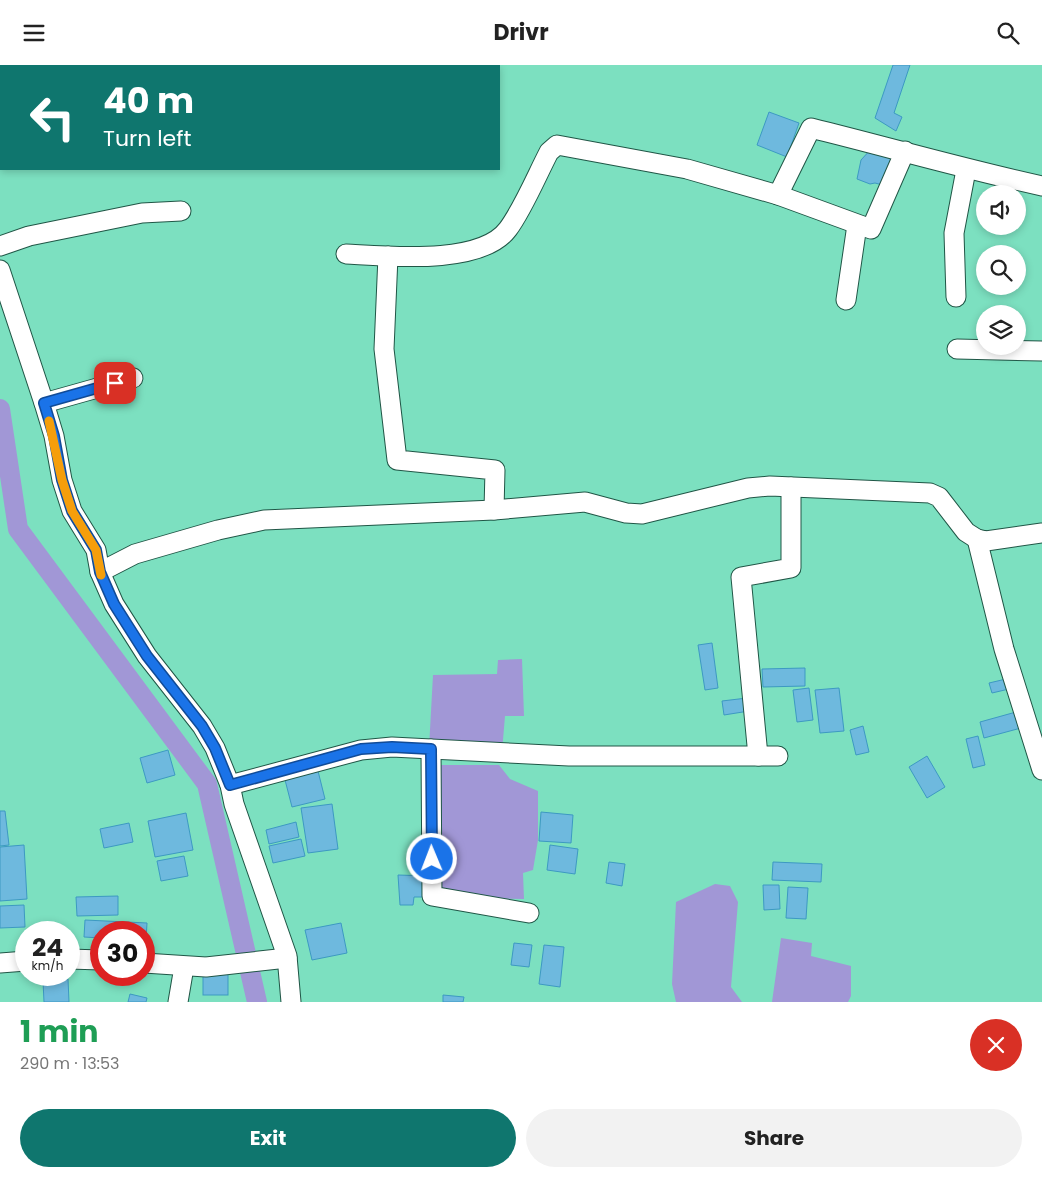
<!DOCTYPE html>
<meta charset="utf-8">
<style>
:root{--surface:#fff;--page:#f2f2f2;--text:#222;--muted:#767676;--accent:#0f766e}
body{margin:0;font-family:Poppins,sans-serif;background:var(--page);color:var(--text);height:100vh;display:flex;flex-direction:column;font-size:19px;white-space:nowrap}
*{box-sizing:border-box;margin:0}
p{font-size:16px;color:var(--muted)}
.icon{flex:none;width:28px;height:28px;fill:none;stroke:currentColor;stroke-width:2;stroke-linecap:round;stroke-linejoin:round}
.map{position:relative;height:937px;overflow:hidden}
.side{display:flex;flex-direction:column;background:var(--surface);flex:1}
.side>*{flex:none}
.guide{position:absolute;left:0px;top:0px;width:500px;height:105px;box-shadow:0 2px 8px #0003;background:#0f766e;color:#fff;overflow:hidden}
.controls{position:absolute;left:976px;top:120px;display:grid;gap:10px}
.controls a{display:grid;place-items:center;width:50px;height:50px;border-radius:50%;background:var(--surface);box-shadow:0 2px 8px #0003;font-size:25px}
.speed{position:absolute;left:15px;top:856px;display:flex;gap:10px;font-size:25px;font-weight:700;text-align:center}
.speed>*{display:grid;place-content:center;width:65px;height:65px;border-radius:50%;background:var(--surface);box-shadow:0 2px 8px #0003;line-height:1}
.speed small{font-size:12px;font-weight:400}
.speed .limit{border:8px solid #d22;background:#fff;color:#111}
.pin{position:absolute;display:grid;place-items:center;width:42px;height:42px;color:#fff;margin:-21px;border-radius:10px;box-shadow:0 2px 8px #0006}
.me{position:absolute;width:55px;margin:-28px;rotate:359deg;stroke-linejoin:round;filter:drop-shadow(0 0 4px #0008)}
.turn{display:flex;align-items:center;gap:18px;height:105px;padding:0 20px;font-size:22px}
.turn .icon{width:65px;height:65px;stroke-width:2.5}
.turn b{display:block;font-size:35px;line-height:42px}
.round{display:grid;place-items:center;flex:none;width:52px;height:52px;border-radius:26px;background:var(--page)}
.head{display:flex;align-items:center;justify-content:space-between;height:85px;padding:0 20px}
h1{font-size:30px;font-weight:700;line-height:38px;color:#1e9e55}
.action{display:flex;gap:10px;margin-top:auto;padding:10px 20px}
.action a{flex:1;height:58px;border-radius:30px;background:var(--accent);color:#fff;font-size:20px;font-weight:700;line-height:58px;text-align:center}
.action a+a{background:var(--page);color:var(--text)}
header{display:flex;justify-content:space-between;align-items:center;height:65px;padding:0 20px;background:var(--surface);font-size:22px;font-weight:700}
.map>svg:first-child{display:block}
.water{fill:#a197d6}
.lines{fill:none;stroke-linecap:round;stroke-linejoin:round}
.canal{stroke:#a197d6;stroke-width:20}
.building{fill:#6eb9de;stroke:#3d99c2}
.minor-casing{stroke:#205646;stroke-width:21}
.minor{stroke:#fff;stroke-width:19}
.route-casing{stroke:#114b97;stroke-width:12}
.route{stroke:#1a73e8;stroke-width:9}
.slow{stroke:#f59e0b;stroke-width:9}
</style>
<header><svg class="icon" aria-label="menu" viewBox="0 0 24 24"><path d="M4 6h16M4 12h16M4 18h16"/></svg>Drivr<svg class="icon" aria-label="search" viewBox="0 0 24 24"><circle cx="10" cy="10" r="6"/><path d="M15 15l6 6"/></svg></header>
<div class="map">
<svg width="1042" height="937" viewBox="0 0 1042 937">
<rect width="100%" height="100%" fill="#7ce0c0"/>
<!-- water -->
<g class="water">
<polygon points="522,594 524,651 505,651 502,687 429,683 433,610 497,609 498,595"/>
<polygon points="436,700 499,700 510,714 538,726 538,775 533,805 523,808 524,834 463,833 429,816"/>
<polygon points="715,819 730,821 738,837 731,922 742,937 676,937 672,919 676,837"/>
<polygon points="781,873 812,878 811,891 851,901 851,931 848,937 772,937"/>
</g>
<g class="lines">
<!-- canal -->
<polyline class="canal" points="0,344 18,464 207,719 257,937"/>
</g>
<!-- building -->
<g class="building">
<polygon points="893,0 910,0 894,48 902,52 896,66 875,53"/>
<polygon points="769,47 799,58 787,92 757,80"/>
<polygon points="872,83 897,89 886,121 875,118 870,119 857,114 861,95"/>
<polygon points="712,578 718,623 705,625 698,580"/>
<polygon points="805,603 805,621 763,622 762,604"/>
<polygon points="1006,614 1009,624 992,628 989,618"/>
<polygon points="809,623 813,655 797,657 793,625"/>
<polygon points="839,623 844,666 820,668 815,625"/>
<polygon points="747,633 749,646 724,650 722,636"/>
<polygon points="1016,647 1021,663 984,673 980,657"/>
<polygon points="863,661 869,687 856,690 850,665"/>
<polygon points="978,671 985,700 973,703 966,674"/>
<polygon points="168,685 175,710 147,718 140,693"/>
<polygon points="927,691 945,722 927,733 909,702"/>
<polygon points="317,702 325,734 292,742 284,711"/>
<polygon points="332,739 338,784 308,788 301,743"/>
<polygon points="0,746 5,746 9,780 0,781"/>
<polygon points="541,747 573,750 571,778 539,776"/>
<polygon points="186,748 193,785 155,792 148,756"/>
<polygon points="296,757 299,772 269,779 266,765"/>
<polygon points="129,758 133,777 104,783 100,764"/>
<polygon points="301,774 305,791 273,798 269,781"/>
<polygon points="24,780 27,834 0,836 0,782"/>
<polygon points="550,780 578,784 575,809 547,805"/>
<polygon points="184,791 188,811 161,816 157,796"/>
<polygon points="609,797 625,799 622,821 606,818"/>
<polygon points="773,797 822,799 821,817 772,815"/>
<polygon points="398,810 429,811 428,832 414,832 413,840 400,840"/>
<polygon points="763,820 779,820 780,844 764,845"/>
<polygon points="788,822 808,823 806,854 786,853"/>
<polygon points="118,831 118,850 77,851 76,832"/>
<polygon points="24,840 25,862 0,863 0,841"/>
<polygon points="85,855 147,858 146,875 144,875 144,868 101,868 101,873 84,872"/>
<polygon points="341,858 347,888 312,895 305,865"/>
<polygon points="514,878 532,880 529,902 511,900"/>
<polygon points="544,880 564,882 560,922 539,919"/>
<rect x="203" y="905" width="25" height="25"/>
<polygon points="68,914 69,937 44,937 43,916"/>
<polygon points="130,929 147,933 146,937 128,937"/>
<polygon points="443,930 464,932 463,937 443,937"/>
</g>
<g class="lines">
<!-- minor casing -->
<g class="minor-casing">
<g id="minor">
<path d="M778 130 811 63C888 82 964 104 1042 121"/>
<polyline points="0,181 29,171 142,148 181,146"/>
<path d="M346 189C386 191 481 201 508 164 523 144 537 110 549 87L557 80 687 104 778 130 871 164 905 86"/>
<polyline points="388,191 384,284 397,395 495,405 494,445"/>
<polyline points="0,205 44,338 54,371 62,415 72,446 96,485 100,507 114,539 147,591 202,661 215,683 230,720 234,739 287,891 291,937"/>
<polyline points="956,232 954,168 966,105"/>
<polyline points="846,235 857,160"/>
<polyline points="957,284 1042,286"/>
<polyline points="44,338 133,313"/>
<polyline points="977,474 1004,584 1042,705"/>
<polyline points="100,507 135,489 218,465 264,455 494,445 585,437 626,448 642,449 748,423 770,421 930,428 939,432 966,467 977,474 986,476 1042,468"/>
<polyline points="431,684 432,831 529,848"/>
<polyline points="758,691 741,512 791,503 791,422"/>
<polyline points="230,720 361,685 392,682 569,691 778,691"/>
<polyline points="69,894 101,895"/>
<polyline points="0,898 26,896"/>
<polyline points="144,898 206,902 287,893"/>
<polyline points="178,937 184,902"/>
</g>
</g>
<!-- minor -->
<use href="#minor" class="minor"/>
</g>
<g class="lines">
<!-- route casing -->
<g class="route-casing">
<polyline id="route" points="115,318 44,338 54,371 62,415 72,446 96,485 100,507 114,539 147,591 202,661 215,683 230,720 361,684 392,682 431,684 432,794"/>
</g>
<!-- route -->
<use href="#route" class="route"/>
<!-- slow -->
<polyline class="slow" points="49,356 62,415 72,446 96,485 101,510"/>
</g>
</svg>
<div class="controls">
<a><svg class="icon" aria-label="sound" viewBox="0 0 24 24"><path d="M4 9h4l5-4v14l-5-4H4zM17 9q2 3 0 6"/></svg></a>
<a><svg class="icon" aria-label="search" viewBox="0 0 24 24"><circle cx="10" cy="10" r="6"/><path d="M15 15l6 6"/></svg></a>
<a><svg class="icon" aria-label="layers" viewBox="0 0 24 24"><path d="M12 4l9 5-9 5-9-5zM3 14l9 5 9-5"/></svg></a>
</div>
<div class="speed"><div>24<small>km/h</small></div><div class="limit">30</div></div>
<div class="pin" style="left:115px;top:318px;background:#d93025"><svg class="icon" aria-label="arrive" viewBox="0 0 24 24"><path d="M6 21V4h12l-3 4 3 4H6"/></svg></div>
<svg class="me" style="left:432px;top:794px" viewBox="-20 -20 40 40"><circle r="17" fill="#1a73e8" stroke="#fff" stroke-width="3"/><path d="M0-11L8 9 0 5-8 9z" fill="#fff"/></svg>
<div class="guide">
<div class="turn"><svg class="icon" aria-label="left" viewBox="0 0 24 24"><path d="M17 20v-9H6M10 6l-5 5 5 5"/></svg><div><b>40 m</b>Turn left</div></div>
</div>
</div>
<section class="side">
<div class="head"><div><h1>1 min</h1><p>290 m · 13:53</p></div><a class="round" style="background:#d93025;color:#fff"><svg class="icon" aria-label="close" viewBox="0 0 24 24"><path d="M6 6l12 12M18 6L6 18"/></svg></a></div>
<div class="action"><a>Exit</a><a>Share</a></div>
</section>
